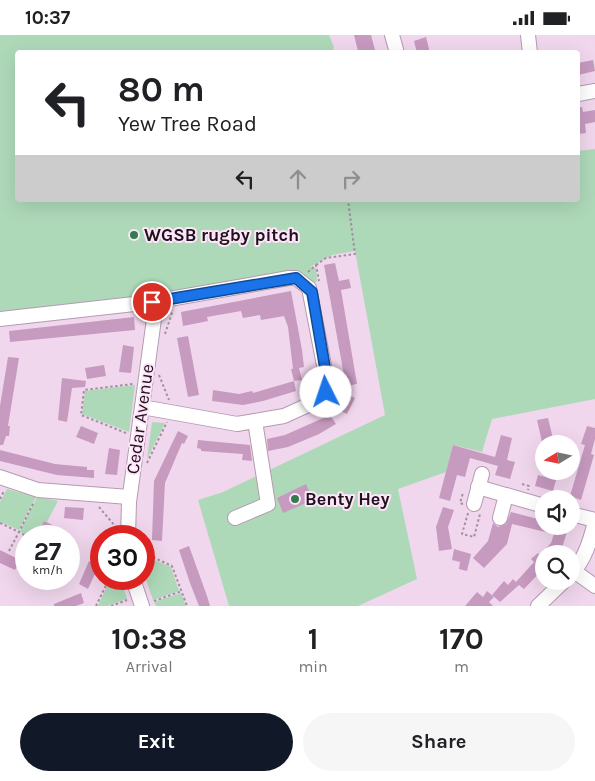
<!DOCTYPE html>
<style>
:root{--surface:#fff;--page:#f6f6f6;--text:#202124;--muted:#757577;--accent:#111827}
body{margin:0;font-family:Karla,sans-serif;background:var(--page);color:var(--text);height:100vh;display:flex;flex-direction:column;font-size:19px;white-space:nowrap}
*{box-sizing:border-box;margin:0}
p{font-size:16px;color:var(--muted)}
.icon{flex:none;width:28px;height:28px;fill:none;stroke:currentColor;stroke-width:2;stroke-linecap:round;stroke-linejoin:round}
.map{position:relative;height:571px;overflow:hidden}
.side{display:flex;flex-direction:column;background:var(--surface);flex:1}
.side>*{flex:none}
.banner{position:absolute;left:15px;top:15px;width:565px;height:152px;border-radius:5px;box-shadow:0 5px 20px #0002;background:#fff;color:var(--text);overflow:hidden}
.needle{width:32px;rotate:260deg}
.tools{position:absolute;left:535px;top:400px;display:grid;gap:10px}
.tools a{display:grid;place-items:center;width:45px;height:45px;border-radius:50%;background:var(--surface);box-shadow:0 5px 20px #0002;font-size:25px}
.speed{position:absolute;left:15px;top:490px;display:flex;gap:10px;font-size:25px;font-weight:700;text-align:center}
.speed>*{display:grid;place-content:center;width:65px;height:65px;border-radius:50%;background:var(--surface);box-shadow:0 5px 20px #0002;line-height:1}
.speed small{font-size:12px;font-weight:400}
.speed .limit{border:8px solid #d22;background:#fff;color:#111}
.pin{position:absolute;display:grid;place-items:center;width:42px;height:42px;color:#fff;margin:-21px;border:2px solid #fff;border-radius:50%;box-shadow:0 1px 5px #0007}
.me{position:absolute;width:55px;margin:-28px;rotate:356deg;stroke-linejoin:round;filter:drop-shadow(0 0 4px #0008)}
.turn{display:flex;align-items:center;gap:18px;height:105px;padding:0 20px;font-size:22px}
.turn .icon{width:65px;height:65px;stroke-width:2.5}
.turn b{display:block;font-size:35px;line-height:42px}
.lanes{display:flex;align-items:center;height:48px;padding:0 20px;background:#0003;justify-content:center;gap:25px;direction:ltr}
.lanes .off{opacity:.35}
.eta{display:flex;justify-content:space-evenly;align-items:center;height:85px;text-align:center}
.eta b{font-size:30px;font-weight:700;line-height:35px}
.button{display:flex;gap:10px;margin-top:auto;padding:10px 20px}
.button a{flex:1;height:58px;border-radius:30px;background:var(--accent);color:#fff;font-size:20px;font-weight:700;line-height:58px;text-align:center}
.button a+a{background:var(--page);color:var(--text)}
.status{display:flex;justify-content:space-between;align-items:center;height:35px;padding:0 25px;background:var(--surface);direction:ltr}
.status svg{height:14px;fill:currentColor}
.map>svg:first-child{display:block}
.green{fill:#aed9b9}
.building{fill:#c79ac0}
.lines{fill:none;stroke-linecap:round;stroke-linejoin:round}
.minor-casing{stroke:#b49bb0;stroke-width:16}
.path{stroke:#a28fa0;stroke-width:2;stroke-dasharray:2.5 2.5;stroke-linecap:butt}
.minor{stroke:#fff;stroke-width:14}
.route-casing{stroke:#114b97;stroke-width:12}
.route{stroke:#1a73e8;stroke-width:9}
.poi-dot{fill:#307d4c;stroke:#ffe4fa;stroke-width:2}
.labels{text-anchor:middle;stroke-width:4;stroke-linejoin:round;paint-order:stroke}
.poi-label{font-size:18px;font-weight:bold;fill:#1c131b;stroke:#ffe4fa;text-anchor:start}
.street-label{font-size:18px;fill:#1c131b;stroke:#ffe4fa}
</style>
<div class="status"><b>10:37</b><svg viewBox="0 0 49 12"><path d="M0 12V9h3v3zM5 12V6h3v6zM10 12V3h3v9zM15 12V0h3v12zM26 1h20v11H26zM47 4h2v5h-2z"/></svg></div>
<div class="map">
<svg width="595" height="571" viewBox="0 0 595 571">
<rect width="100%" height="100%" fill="#f1d7ed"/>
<!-- green -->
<g class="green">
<polygon points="0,0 329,0 334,12 332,18 18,18 18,165 578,165 578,116 595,114 595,364 492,384 482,417 453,410 446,437 398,454 417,544 358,571 229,571 198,465 223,457 385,380 355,216 332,220 310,232 316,233 317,247 0,280"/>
<polygon points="135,350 129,397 82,379 85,356"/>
<polygon points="152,387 165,388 147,424"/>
<polygon points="7,454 36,462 19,495 0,487 0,467"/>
<polygon points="37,462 58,466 47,487 44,486 40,493 44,495 24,499 20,496"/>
<polygon points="144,520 171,532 179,556 153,565 144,539"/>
<polygon points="110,544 121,544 127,564 107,571 98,571"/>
<polygon points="181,558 186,571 156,571 154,567"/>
</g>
<!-- building -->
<g class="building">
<polygon points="354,0 371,0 375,15 358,16"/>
<polygon points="426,2 430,18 417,18 414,6"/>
<polygon points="593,25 595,36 578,40 578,28"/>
<polygon points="578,72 582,72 583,77 595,75 595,87 585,89 586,98 578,99"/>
<polygon points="335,228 339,246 349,244 351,253 341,255 357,349 346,351 324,230"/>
<polygon points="291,256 302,315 304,332 299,333 302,345 294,346 291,334 297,333 293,334 288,292 284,281 261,285 260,280 243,283 241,276 207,282 208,286 183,291 181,277"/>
<polygon points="134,282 135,295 10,307 9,296"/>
<polygon points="188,301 199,360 188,362 177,303"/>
<polygon points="123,310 134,312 131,338 119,337"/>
<polygon points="8,322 19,323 8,391 10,391 9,401 6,401 3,410 0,410 0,371"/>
<polygon points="104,330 106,341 87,344 85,333"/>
<polygon points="62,343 86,346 85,352 72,353 67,387 58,385"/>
<polygon points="294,346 296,356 263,366 258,367 258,365 258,367 243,370 212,366 213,355 239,359 252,356 253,358"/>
<polygon points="345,358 355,363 347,379 336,374"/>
<polygon points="330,380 336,389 319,399 288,412 268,416 267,404 285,400"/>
<polygon points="548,383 553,404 542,407 537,385"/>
<polygon points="81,391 98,398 94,409 76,402"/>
<polygon points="587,391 595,393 595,404 591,419 594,420 581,465 570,461 585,410 581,409"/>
<polygon points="178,396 188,401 184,409 182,408 165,448 162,506 152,505 154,446"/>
<polygon points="501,400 512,403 507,425 515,427 510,444 495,440 498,431 470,423 465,442 457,440 450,466 439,463 453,410 495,422"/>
<polygon points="198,405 250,410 252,426 242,425 243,419 201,416 201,414 197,413"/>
<polygon points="109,413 120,415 117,440 105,439"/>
<polygon points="0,415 55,429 87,432 87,435 94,435 94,443 57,440 0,426"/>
<polygon points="538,440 556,445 553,456 535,451"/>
<polygon points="306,449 313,465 283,478 277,463"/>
<polygon points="65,472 84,473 83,485 64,483"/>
<polygon points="443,472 454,475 448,492 452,514 439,516 436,492"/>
<polygon points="511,477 538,484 544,487 544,491 568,493 563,510 555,519 544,519 544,533 524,554 519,550 500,567 492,560 504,546 508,550 513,544 516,547 534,527 531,524 538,518 540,520 551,508 554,499 512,489 507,509 484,533 473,523 488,506 493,488 498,492 506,489"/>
<polygon points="44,486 59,493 55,501 42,501 45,495 40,493"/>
<polygon points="189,511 207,561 210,571 199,571 190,548 179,515"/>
<polygon points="454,514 471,519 467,536 459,534 460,527 452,525"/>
<polygon points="0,515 20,525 15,535 0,528"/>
<polygon points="89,526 99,530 88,554 79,549"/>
<polygon points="487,556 494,562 489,567 493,571 465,571 477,557 483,562"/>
<polygon points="81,558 84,568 76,571 54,571 54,569"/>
</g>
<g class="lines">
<!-- minor casing -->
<g class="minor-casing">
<g id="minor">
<polyline points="392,0 397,18"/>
<polyline points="528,0 530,18"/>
<polyline points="578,59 595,56"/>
<polyline points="0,284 152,267 289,243 296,243 309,253 328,351 326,357 317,366 284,381 237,389 142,372"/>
<polyline points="0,442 38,455 129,462"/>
<polyline points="478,452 544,471"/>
<polyline points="474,469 482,439"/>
<polyline points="571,479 595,485"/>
<polyline points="235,483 268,469 255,386"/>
<polyline points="500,483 506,460"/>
<polyline points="128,501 129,467 154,284 152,267"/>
<polyline points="574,536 595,551"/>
<path d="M571 539C585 525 591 504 595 486"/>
<polyline points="133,544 142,571"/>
<polyline points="538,571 564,546"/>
</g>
</g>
<!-- path -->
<g class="path">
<polyline points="316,230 326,223 355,219 348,165"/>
<polyline points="308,237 316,230 319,246"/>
<polyline points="165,299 173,275"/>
<polyline points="159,340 169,365"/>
<polyline points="301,359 313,334"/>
<polyline points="126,398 81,380 84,355 133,349"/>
<polyline points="147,428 167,387"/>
<polyline points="522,449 529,451 528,455"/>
<polyline points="0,464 4,456"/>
<polyline points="463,469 460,468 463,458"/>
<polyline points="99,472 115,491"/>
<polyline points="468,478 462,499 474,502 480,479"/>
<polyline points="0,488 19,497 34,467"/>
<polyline points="26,505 24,500 40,497"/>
<polyline points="9,516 19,497 26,501"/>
<polyline points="144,518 172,531 187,571"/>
<polyline points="154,566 182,556"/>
<polyline points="96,571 109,544"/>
<polyline points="111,571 127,565"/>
</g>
<!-- minor -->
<use href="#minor" class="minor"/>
</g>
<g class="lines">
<!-- route casing -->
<g class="route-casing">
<polyline id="route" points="152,267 296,243 312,257 328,350 326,357"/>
</g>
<!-- route -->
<use href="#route" class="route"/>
</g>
<!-- markers -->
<g class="poi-dot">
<circle cx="134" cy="200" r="5"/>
<circle cx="295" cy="464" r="5"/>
</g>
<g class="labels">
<!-- poi labels -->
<g class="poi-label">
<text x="144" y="206">WGSB rugby pitch</text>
<text x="305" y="470">Benty Hey</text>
</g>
<!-- street labels -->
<g class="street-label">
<text transform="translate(140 384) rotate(-82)" y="6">Cedar Avenue</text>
</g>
</g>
</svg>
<div class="tools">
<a><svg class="needle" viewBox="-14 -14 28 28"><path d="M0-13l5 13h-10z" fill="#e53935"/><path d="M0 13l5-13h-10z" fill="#757577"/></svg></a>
<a><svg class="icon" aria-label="sound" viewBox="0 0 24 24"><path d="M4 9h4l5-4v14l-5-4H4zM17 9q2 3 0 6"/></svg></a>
<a><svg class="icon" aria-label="search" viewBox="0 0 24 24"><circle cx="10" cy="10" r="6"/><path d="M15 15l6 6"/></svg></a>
</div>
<div class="speed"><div>27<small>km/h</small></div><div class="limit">30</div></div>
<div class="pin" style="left:152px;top:267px;background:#d93025"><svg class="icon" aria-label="arrive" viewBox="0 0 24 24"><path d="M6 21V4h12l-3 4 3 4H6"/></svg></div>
<svg class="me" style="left:326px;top:357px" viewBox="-20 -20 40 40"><circle r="19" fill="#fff"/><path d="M0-13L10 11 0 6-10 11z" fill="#1a73e8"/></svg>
<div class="banner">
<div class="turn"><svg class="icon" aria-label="left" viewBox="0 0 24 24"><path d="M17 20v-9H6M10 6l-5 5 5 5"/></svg><div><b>80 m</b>Yew Tree Road</div></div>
<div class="lanes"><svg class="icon" aria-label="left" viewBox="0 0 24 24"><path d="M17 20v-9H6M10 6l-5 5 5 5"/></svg><svg class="icon off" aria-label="ahead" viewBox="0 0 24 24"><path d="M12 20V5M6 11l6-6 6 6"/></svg><svg class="icon off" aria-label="right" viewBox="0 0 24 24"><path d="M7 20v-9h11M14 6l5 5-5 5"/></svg></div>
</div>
</div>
<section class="side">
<div class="eta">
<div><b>10:38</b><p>Arrival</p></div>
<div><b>1</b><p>min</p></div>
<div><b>170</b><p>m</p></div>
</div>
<div class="button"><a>Exit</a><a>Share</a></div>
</section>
